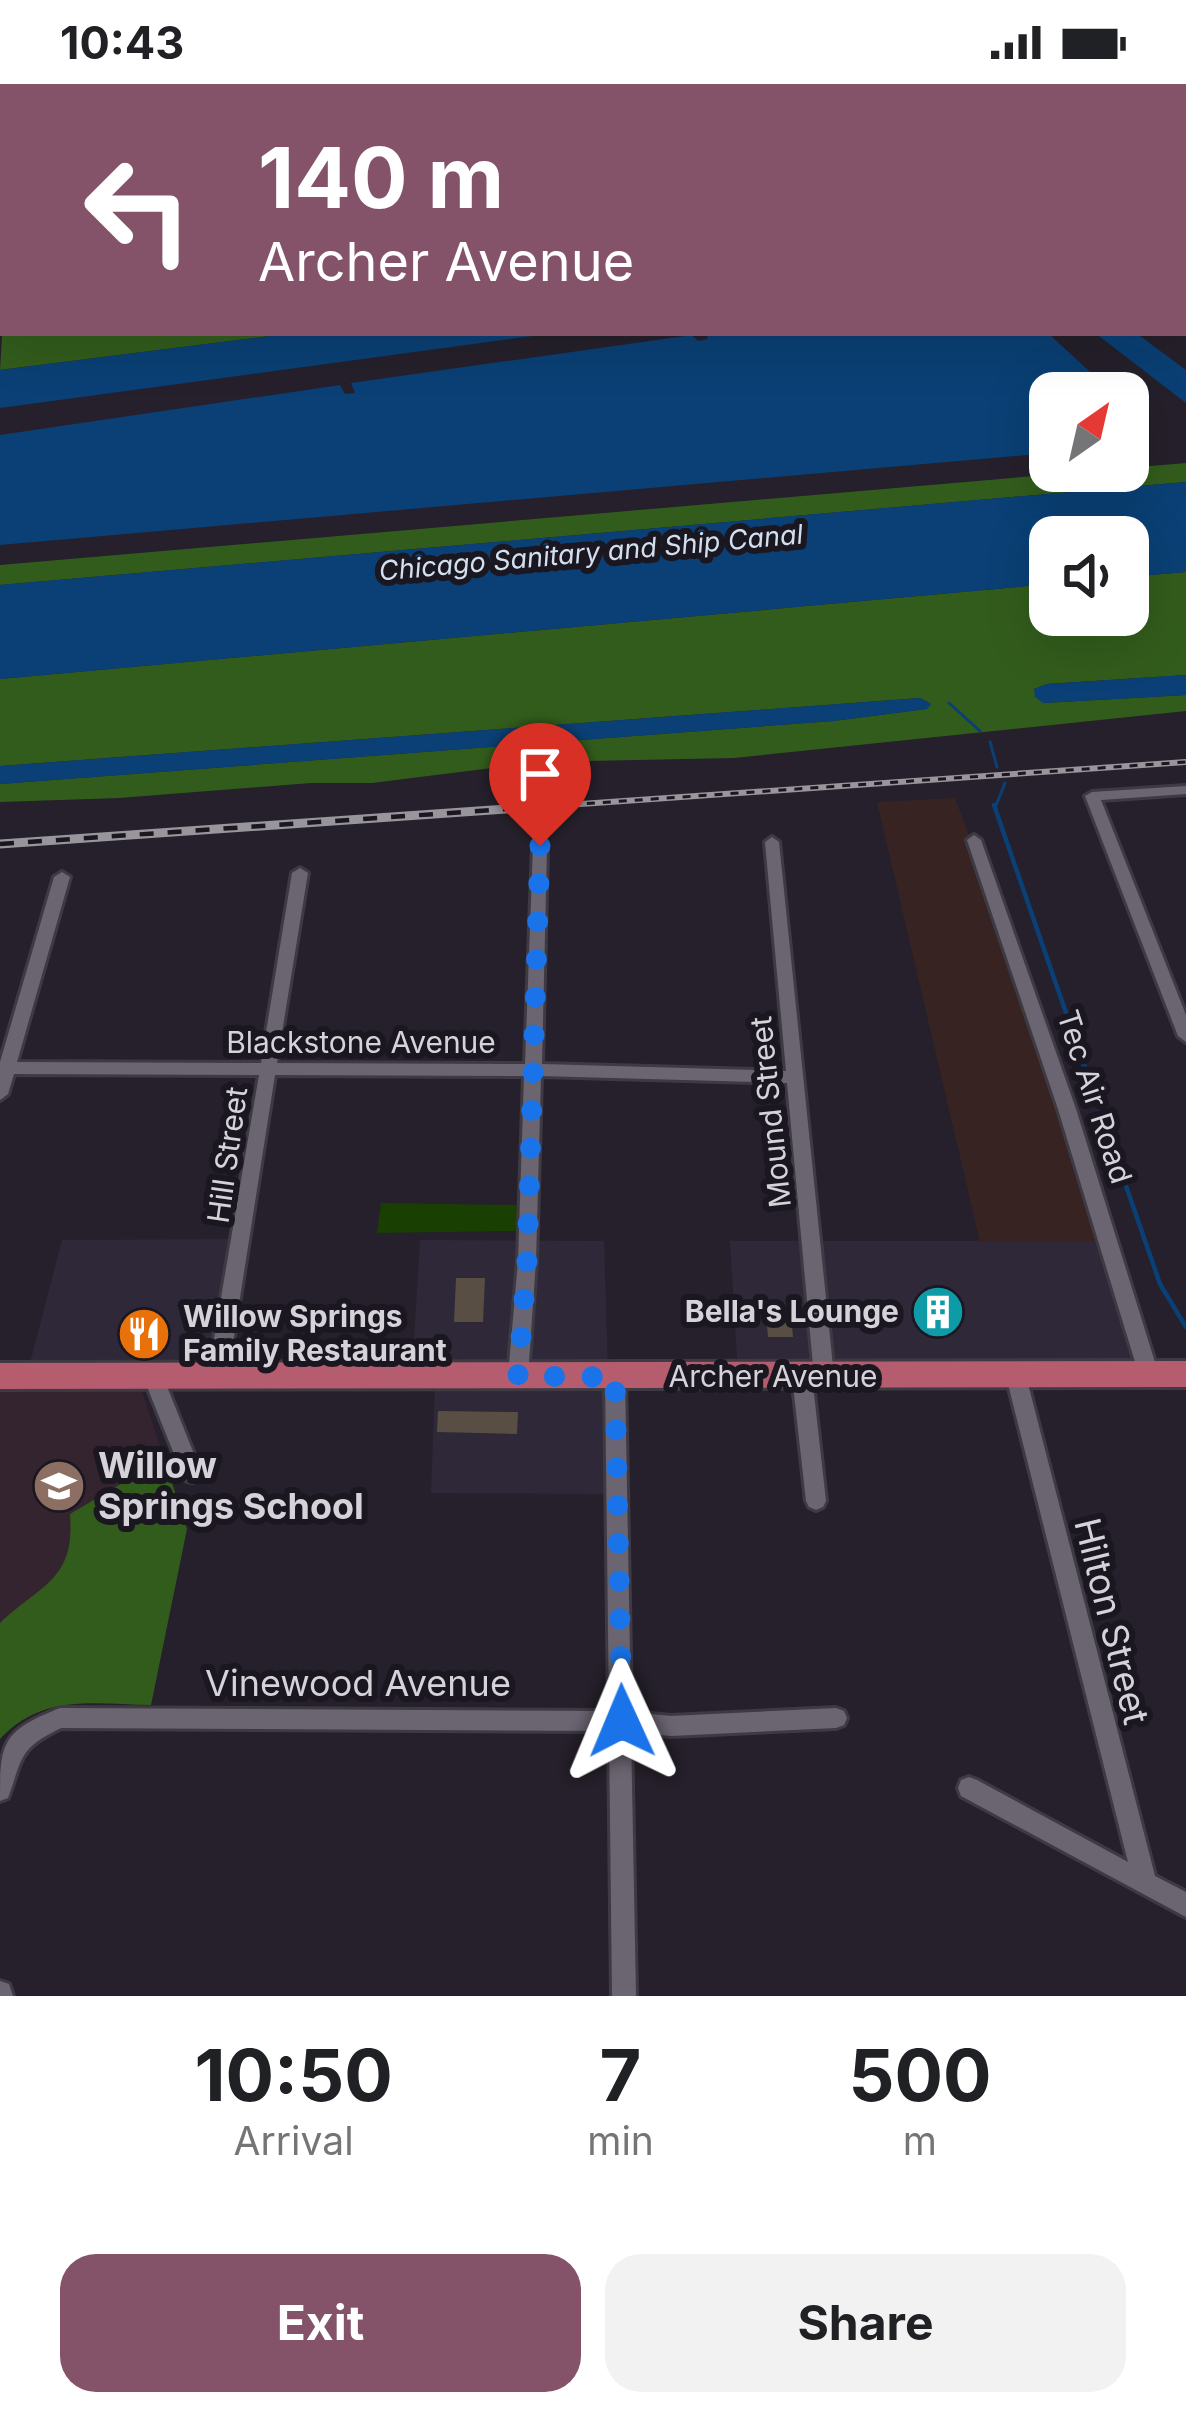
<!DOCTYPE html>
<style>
:root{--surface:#fff;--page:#f2f2f2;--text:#202124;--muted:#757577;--accent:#845269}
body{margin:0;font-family:Inter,sans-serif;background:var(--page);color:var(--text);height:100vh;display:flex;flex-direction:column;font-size:45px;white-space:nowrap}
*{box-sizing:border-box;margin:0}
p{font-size:39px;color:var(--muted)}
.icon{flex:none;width:66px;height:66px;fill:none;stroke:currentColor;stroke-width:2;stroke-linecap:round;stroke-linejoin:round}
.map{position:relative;height:1912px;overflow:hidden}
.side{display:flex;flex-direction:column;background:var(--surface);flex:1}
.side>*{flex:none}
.banner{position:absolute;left:0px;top:0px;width:1188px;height:252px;box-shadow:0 12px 48px #0002;background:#845269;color:#fff;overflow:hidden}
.needle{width:78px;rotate:34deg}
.buttons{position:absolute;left:1029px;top:288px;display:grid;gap:24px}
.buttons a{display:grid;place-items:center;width:120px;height:120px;border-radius:24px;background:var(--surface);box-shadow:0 12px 48px #0002;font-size:60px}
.pin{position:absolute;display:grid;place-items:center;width:102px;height:102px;color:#fff;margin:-123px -51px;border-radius:50% 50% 50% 0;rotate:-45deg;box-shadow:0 0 12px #0007}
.pin .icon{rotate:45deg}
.me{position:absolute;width:132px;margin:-66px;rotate:359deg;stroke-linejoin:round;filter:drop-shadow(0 0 9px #0008)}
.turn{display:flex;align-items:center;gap:42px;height:252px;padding:0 60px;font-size:54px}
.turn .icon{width:156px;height:156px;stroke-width:2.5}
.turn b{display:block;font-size:84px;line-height:102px}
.eta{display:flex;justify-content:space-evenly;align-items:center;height:204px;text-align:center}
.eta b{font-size:72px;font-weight:700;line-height:84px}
.cta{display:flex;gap:24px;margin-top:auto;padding:24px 60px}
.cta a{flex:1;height:138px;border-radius:36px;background:var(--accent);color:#fff;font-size:48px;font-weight:700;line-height:138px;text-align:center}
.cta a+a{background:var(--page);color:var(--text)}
.status{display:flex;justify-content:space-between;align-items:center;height:84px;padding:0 60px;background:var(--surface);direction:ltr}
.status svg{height:33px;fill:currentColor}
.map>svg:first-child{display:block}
.built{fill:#2f2838}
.industrial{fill:#372422}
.education{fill:#332430}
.green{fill:#1a3f03}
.forest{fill:#325c1c}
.water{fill:#0a4075}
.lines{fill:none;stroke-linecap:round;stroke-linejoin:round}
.stream-far1{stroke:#0a4075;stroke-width:3}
.stream{stroke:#0a4075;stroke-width:4.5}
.building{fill:#584e44}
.minor-casing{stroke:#3e3a43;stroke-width:6}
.primary-casing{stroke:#3e3a43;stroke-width:6}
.motorway-casing{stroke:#3e3a43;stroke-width:6}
.minor{fill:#6b6572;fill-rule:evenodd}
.primary{fill:#b55d6f;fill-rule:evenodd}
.motorway{fill:#e6586d;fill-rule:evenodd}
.rail-far1-casing{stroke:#98959d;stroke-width:6}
.rail-casing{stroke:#98959d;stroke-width:9}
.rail-far1{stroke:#1b1721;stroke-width:3;stroke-dasharray:8;stroke-linecap:butt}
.rail{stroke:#1b1721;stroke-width:4.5;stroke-dasharray:14;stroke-linecap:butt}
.route{stroke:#1a73e8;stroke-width:21;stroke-dasharray:0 37.8}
.labels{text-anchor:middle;stroke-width:12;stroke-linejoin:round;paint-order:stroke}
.far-water-label{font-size:27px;font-style:italic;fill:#d1dfef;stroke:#1b1721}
.street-label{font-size:30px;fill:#d5d2d9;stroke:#1b1721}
.poi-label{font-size:30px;font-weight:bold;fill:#d5d2d9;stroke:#1b1721;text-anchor:end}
.near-poi-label{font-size:36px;font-weight:bold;fill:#d5d2d9;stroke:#1b1721;text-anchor:start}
.near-street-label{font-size:36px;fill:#d5d2d9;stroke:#1b1721}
</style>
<div class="status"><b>10:43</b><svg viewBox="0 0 49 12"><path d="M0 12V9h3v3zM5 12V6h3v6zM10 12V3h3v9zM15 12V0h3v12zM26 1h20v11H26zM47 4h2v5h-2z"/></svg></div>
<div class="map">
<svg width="1186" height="1912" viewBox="0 0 1186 1912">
<rect width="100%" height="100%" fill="#25202b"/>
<!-- built -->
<g class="built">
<polygon points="236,1155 220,1287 28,1287 62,1156"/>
<polygon points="420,1156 604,1157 612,1410 431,1409 435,1300 412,1288"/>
<polygon points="730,1157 1105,1157 1148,1287 738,1290"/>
</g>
<!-- industrial -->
<polygon class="industrial" points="955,714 982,785 1105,1157 980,1158 877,718"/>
<!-- education -->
<polygon class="education" points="140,1301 164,1374 71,1430 72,1463 60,1490 0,1539 0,1302"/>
<!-- green -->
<polygon class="green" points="381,1119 517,1121 517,1147 377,1149"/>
<!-- forest -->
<g class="forest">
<polygon points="3,235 3,249 294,249 0,286"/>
<polygon points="1186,379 1186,398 0,501 0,481"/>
<polygon points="1186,488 1186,591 1047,600 1034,605 1043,619 1186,611 1186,627 734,674 539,678 372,699 311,699 119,714 0,718 0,700 833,637 926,625 931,620 920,614 0,682 0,595 1050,500 1050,531 1128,531 1128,493"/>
<path d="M164 1374 187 1445 151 1621C95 1620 42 1609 0 1655V1539C43 1499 75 1496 70 1430Z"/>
</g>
<!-- water -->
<g class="water">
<polygon points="294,249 555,249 0,324 0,286"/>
<polygon points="708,249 1054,249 1050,251 1113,309 1050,309 1050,369 0,461 0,351 340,301 345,310 355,309 351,299 692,251 698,257 707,255"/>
<polygon points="1095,249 1136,249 1186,286 1186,319"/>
<polygon points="1186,398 1186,488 1128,493 1128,453 1050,453 1050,500 0,595 0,501"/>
<polygon points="1186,591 1186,611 1043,619 1035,613 1034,605 1047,600"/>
<polygon points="920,614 931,620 927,625 833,637 0,700 0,682"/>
</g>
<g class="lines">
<!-- stream-far1 -->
<g class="stream-far1">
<polyline points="949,619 980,647"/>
<polyline points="990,658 997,683"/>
<polyline points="995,724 1005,699"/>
</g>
<!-- stream -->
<polyline class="stream" points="994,721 1160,1200 1186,1243"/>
</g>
<!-- building -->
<g class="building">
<polygon points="456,1194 485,1194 483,1238 454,1238"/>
<polygon points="923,1205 945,1205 952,1251 930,1251"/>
<polygon points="790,1219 793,1253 768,1253 765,1220"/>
<polygon points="438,1327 518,1328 517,1350 437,1348"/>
</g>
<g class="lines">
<!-- minor casing -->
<g class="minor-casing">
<g id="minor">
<polygon points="1186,702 1186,710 1101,716 1186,931 1186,958 1178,952 1085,712 1092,708"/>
<polygon points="974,751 981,756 1076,1025 1159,1291 1156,1296 1149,1299 1142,1296 1139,1291 1058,1025 967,756"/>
<polygon points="772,753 779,758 834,1292 831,1297 824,1300 817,1297 814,1292 787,999 541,992 536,1177 528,1292 525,1297 518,1300 511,1297 508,1292 518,1177 524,992 275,991 228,1290 225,1295 218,1298 211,1295 208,1290 259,991 14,990 8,1010 0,1016 0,978 54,793 62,788 70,793 17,978 261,979 292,789 300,784 308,789 277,979 525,980 533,762 540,757 547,762 542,980 786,987 765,758"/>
<polygon points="152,1282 159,1285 162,1290 202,1390 199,1396 192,1398 185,1396 182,1390 142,1290 145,1285"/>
<polygon points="802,1284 809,1287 812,1292 826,1417 823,1423 816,1426 809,1423 806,1417 792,1292 795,1287"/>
<polygon points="1016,1284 1023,1287 1026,1292 1155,1792 1186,1808 1186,1833 961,1712 958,1704 961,1696 969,1693 977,1696 1128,1778 1006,1292 1009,1287"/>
<path d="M615 1285 622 1288 625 1293 631 1628 671 1632 836 1624 844 1627 847 1634 844 1641 836 1644 671 1652 631 1648 636 1912H612L609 1647 61 1644C18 1665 23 1673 8 1714L0 1717C0 1658 2 1647 60 1624L609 1627 605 1293 608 1288Z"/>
<polygon points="0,1897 9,1900 13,1912 0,1912"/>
</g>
</g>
<!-- primary casing -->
<g class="primary-casing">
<polygon id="primary" points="1186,1277 1186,1303 0,1305 0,1279"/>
</g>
<!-- motorway casing -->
<g class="motorway-casing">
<g id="motorway">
<polygon points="992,0 1011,0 1013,3 994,3"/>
<polygon points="1034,0 1053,0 1055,3 1036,3"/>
<rect x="1185" y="84" width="1" height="11"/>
<rect x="1185" y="113" width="1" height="11"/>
</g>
</g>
<!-- minor -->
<use href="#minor" class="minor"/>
<!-- primary -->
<use href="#primary" class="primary"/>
<!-- motorway -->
<use href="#motorway" class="motorway"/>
<!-- rail-far1 casing -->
<g class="rail-far1-casing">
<polyline id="rail-far1" points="523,724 1186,678"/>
</g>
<!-- rail casing -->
<g class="rail-casing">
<polyline id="rail" points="0,760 566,721"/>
</g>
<!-- rail-far1 -->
<use href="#rail-far1" class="rail-far1"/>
<!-- rail -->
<use href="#rail" class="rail"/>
</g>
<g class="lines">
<!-- route -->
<polyline class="route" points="540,762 527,1177 518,1292 615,1293 622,1637"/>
</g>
<!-- icons -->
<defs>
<g id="building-disc" transform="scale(2.7)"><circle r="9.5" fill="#0f9aa8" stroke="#1b1721"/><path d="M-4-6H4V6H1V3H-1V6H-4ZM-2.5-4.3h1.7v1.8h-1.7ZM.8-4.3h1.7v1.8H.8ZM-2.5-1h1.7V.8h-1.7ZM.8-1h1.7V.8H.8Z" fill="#fff"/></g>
<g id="restaurant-disc" transform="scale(2.7)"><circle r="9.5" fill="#e8710a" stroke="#1b1721"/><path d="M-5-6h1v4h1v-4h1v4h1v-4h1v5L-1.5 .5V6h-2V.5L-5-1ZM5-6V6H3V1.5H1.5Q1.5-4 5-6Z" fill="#fff"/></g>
<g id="school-disc" transform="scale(2.7)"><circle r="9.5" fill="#8d6e63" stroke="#1b1721"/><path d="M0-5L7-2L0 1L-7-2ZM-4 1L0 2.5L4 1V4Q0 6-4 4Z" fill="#fff"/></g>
</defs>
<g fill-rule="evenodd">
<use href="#building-disc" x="938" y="1228"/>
<use href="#restaurant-disc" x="144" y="1250"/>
<use href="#school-disc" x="59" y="1402"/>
</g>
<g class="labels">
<!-- far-water labels -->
<g class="far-water-label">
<text transform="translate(591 469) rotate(-5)" y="9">Chicago Sanitary and Ship Canal</text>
</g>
<!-- street labels -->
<g class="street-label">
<text x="361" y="969">Blackstone Avenue</text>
<text transform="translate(1094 1013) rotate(72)" y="10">Tec Air Road</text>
<text transform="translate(771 1028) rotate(-96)" y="10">Mound Street</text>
<text transform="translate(228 1071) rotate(-82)" y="10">Hill Street</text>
<text x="773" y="1303">Archer Avenue</text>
</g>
<!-- poi labels -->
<g class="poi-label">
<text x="899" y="1238">Bella's Lounge</text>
<text x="183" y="1243" text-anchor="start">Willow Springs<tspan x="183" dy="34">Family Restaurant</tspan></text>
</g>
<!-- near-poi labels -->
<g class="near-poi-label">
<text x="98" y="1394">Willow<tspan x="98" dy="41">Springs School</tspan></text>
</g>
<!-- near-street labels -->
<g class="near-street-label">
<text transform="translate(1112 1537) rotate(76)" y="13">Hilton Street</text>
<text x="358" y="1612">Vinewood Avenue</text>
</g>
</g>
</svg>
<div class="buttons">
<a><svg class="needle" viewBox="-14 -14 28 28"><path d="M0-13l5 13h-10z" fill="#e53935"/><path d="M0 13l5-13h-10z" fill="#757577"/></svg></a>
<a><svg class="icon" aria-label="sound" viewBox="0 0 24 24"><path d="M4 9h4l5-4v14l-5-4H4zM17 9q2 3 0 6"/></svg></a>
</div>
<div class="pin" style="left:540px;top:762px;background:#d93025"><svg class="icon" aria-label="arrive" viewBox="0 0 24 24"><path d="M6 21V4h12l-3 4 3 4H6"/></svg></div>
<svg class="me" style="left:622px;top:1637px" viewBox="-20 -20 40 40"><path d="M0-17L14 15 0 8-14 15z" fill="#1a73e8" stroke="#fff" stroke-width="4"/></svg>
<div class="banner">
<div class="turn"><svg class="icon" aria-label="left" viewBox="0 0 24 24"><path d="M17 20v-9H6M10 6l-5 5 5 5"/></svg><div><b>140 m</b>Archer Avenue</div></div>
</div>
</div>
<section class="side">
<div class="eta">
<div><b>10:50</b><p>Arrival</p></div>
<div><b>7</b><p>min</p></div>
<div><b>500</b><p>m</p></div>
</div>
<div class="cta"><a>Exit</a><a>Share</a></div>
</section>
